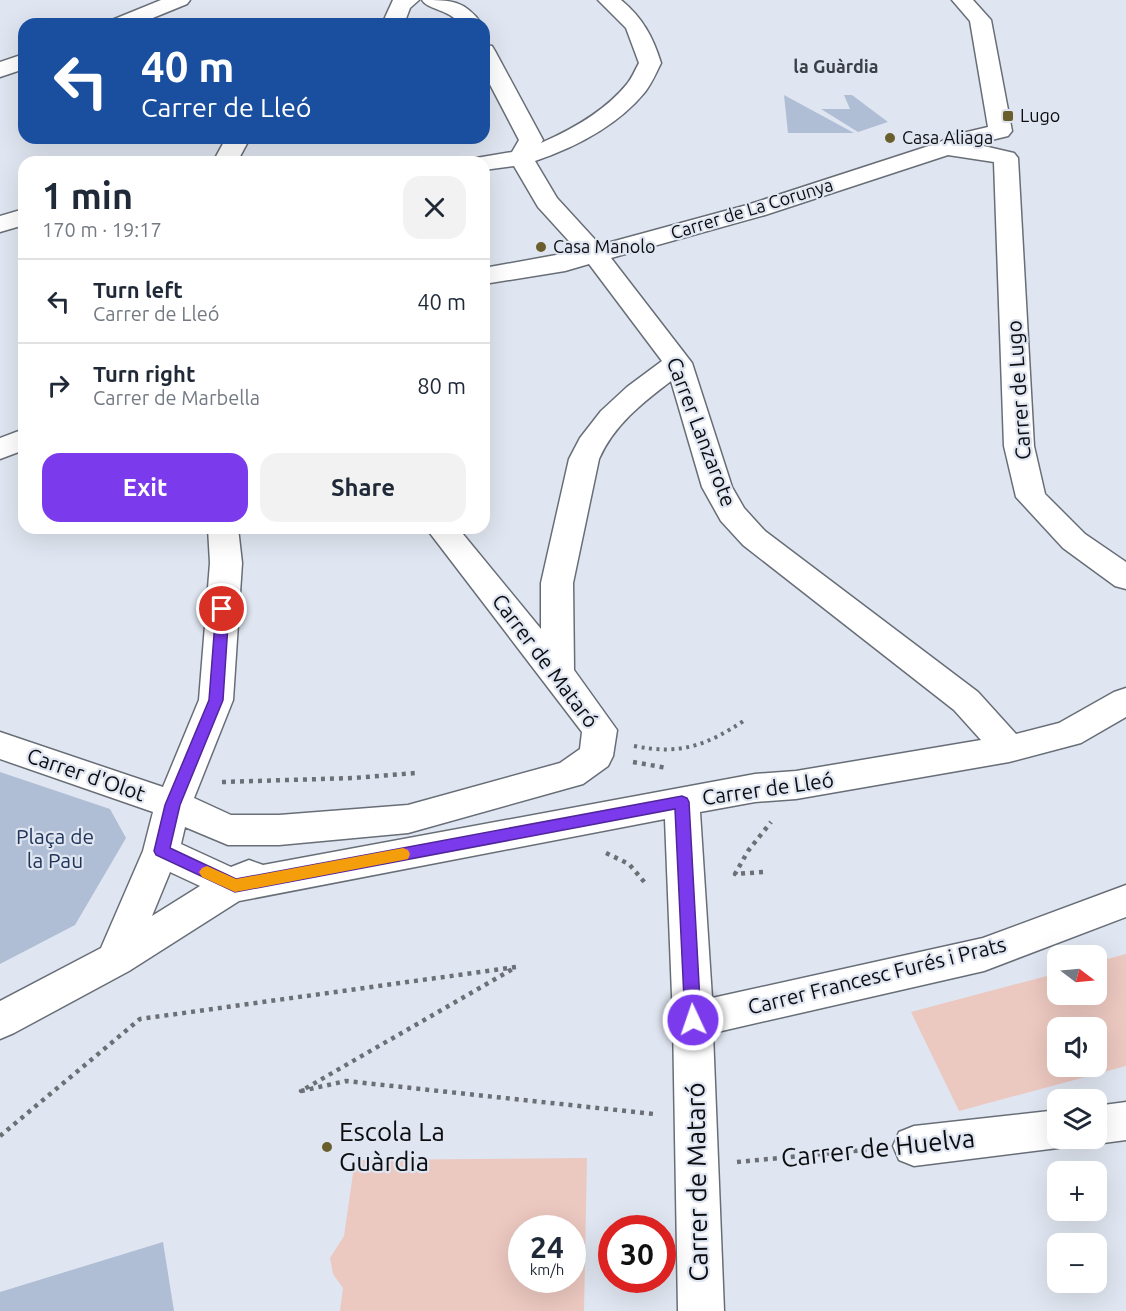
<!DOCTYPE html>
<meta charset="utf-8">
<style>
:root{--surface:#fff;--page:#f2f2f3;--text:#1f2937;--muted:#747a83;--line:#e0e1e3;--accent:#7c3aed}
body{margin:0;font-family:Ubuntu,sans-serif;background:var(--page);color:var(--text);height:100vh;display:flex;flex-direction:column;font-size:22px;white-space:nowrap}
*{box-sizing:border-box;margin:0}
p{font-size:20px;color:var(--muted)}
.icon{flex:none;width:33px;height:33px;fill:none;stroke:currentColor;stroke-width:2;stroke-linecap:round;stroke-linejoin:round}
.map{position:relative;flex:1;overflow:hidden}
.drawer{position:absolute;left:18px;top:156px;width:472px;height:378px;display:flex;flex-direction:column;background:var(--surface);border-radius:18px;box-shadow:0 6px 24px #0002}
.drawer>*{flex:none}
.hud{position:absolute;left:18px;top:18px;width:472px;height:126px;border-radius:18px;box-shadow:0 6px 24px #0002;background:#1a4fa0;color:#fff;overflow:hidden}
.needle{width:39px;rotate:106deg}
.tools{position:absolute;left:1047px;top:945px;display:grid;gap:12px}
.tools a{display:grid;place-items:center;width:60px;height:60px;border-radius:12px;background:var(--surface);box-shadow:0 6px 24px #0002;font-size:30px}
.speed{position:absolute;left:508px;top:1215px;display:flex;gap:12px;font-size:30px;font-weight:700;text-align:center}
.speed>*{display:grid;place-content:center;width:78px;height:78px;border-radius:50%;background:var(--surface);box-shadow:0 6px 24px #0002;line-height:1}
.speed small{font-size:15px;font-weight:400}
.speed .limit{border:9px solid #d22;background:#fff;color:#111}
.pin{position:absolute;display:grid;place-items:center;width:51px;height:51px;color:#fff;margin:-26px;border:3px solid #fff;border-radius:50%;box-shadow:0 2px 6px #0007}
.me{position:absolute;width:66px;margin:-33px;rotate:357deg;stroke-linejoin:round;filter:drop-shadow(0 0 4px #0008)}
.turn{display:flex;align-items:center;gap:21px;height:126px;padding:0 24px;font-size:27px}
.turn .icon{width:78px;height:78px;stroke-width:2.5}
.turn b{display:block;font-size:42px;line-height:51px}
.round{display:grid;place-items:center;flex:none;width:63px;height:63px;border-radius:18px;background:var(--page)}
.head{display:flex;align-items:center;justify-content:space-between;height:102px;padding:0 24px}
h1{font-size:36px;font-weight:700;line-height:45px}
.cta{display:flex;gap:12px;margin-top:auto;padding:12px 24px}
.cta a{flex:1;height:69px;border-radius:18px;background:var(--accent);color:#fff;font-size:24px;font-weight:700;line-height:69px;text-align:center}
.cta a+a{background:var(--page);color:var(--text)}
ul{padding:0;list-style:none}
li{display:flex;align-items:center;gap:18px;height:84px;padding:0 24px;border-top:2px solid var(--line)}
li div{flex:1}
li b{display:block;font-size:22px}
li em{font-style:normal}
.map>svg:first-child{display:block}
.green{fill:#afbdd5}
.building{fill:#ebc8c0;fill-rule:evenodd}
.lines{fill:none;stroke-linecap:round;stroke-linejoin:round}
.minor-casing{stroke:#686e77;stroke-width:3}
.path-far1{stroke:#6c7076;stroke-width:4;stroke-dasharray:3 4.5;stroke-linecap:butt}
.path{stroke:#6c7076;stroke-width:4.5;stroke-dasharray:4 5;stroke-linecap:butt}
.minor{fill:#fff;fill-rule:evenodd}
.route{fill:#7c3aed;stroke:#51269a;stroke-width:1.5}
.slow{fill:#f59e0b}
.poi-dot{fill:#6a5f2c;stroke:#e0e6f1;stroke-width:2}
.labels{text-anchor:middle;stroke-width:4.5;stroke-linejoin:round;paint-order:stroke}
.far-neighbourhood-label{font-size:18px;font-weight:bold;fill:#3a3f48;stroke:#e0e6f1}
.far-poi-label{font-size:18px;fill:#0b0d10;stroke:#e0e6f1;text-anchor:start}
.far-street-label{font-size:18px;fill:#0b0d10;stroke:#e0e6f1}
.street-label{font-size:21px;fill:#0b0d10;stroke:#e0e6f1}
.park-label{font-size:21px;fill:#1d3358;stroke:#e0e6f1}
.near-poi-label{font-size:26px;fill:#0b0d10;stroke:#e0e6f1;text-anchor:start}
.near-street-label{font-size:26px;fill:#0b0d10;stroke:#e0e6f1}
</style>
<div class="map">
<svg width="1126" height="1311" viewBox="0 0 1126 1311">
<rect width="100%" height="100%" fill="#e0e6f1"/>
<!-- green -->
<g class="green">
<polygon points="784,95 854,133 788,133"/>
<polygon points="844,95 852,95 888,122 858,132 821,109 850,109"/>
<polygon points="0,772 110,809 126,838 75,925 0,964"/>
<polygon points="163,1242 174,1311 0,1311 0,1292"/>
</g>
<!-- building -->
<g class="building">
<path d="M1126 954V1066L959 1111 911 1012 1058 973V994H1096V962ZM1058 1028H1096V1066H1058Z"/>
<path d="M587 1158 584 1311H340L343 1288 333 1274 330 1258 344 1236 355 1160ZM522 1228H573V1280H522Z"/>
</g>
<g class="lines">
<!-- minor casing -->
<g class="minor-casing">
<g id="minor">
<polygon points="161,0 190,0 187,4 138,24 108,24 112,20"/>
<polygon points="393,0 419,0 410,8 404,24 382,24"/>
<path d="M422 0C451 0 464 0 482 24H460C449 9 428 10 422 0Z"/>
<path d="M598 0H621C642 17 653 37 661 63 656 73 652 83 645 92 617 126 576 147 535 161L557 198 600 245 747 205 938 143 954 135 988 127 970 21 952 0H973L991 20 1012 131 1008 136 975 144 1014 153 1018 158 1034 446 1045 494 1085 534 1126 562V589L1115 586 1063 548 1016 497 1004 446 994 162 948 155 765 215 611 258 692 363 732 487 744 508 765 531 978 692 1016 734 1059 723 1114 692 1126 688V717L1081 743 1009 762 796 799 755 802 700 812 712 998 983 938 1126 885V917L984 971 713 1033 724 1311H678L673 1020 665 819 239 901 129 971 14 1033 0 1039V1001L101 948 143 851 153 812 0 759V732L163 787 199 700 210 563 208 528H238L242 563 233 700 194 798 231 815H279L408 805 560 763 580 749 582 732 426 528H458L541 629V583L569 459 580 438 601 411 627 387 662 361 589 264 565 271 484 284V268L578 251 538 207 514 166 484 170V162H473L476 158 512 152 519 140 484 73V45L492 46 495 51 543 140 541 143C573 129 605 111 627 84 632 78 635 70 639 63L626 28ZM671 381 702 487 721 521 743 545 954 710 981 740 796 771 755 774 263 865 249 860 231 867 181 844 185 827 228 845H279L408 833 583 784 608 766 613 756 617 730 574 670 573 583 599 459C614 425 642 403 671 381ZM170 872 200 886 152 916Z"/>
<polygon points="24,54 24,69 0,77 0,62"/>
<polygon points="226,138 250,138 237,162 213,162"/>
<polygon points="24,209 24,225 0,232 0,216"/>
<polygon points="24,429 24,450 0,459 0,438"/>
<polygon points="1126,1102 1126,1140 1096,1144 1081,1139 1096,1138 1096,1106"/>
<polygon points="1058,1110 1058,1138 1075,1138 1073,1143 1058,1148 914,1166 899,1160 893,1146 899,1132 914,1126"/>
</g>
</g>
<!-- path-far1 -->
<path class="path-far1" d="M634 746C680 755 706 746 745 720"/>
<!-- path -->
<g class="path">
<polyline points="633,762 667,768"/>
<polyline points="222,782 353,778 416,773"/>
<polyline points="606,853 629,864 646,884"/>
<polyline points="763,872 735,874 748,851 771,822"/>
<polyline points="0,1136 140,1019 516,967 301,1091 346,1081 654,1114"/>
<polyline points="737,1162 876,1149"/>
</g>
<!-- minor -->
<use href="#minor" class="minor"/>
</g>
<!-- route -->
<polygon class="route" points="222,604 229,609 223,700 180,805 170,848 236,879 682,796 687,798 689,802 701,1020 699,1025 693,1028 687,1025 685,1020 675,809 235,892 156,855 154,851 165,805 209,700 216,609"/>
<!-- slow -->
<polygon class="slow" points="403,848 408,850 410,854 408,859 403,860 235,892 202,877 199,872 202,868 207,866 236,879"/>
<!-- markers -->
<g class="poi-dot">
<rect x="1002" y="110" width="12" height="12" rx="3"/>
<circle cx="890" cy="138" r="6"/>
<circle cx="541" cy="247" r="6"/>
<circle cx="327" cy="1147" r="6"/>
</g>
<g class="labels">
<!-- far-neighbourhood labels -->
<g class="far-neighbourhood-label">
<text x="836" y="73">la Guàrdia</text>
</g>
<!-- far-poi labels -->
<g class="far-poi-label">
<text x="1020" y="122">Lugo</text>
<text x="902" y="144">Casa Aliaga</text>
<text x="553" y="253">Casa Manolo</text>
</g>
<!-- far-street labels -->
<g class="far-street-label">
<text transform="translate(752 209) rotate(-17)" y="6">Carrer de La Corunya</text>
</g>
<!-- street labels -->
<g class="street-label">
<text transform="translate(1019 390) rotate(-94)" y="7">Carrer de Lugo</text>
<text transform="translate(701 432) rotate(69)" y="7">Carrer Lanzarote</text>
<text transform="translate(545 661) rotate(53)" y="7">Carrer de Mataró</text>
<text transform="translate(86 775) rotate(19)" y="7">Carrer d'Olot</text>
<text transform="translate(768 789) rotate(-8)" y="7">Carrer de Lleó</text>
<text transform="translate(877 976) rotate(-14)" y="7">Carrer Francesc Furés i Prats</text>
</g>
<!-- park labels -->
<g class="park-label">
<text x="55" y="844">Plaça de<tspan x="55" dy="24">la Pau</tspan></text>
</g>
<!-- near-poi labels -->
<g class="near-poi-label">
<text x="339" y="1141">Escola La<tspan x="339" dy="30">Guàrdia</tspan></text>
</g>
<!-- near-street labels -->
<g class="near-street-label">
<text transform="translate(878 1148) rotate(-6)" y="9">Carrer de Huelva</text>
<text transform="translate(697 1182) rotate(-91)" y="9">Carrer de Mataró</text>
</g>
</g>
</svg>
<div class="tools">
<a><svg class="needle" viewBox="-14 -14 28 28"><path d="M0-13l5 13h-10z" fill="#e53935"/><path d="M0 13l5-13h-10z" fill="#747a83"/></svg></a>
<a><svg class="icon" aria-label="sound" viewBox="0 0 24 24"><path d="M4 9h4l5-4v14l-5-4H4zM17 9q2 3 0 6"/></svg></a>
<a><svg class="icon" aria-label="layers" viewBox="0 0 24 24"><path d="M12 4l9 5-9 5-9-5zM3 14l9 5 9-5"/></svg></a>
<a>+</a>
<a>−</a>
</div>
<div class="speed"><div>24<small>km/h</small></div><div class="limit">30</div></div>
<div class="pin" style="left:222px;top:609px;background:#d93025"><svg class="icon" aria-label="arrive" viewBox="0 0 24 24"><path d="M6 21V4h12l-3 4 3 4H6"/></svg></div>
<svg class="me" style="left:693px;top:1020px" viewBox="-20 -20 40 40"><circle r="17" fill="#7c3aed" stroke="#fff" stroke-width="3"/><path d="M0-11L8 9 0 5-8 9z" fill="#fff"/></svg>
<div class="hud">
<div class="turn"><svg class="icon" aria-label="left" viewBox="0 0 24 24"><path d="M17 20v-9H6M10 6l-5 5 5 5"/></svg><div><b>40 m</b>Carrer de Lleó</div></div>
</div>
<section class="drawer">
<div class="head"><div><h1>1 min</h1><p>170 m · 19:17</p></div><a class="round"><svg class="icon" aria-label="close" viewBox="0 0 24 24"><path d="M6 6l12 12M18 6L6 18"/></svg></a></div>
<ul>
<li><svg class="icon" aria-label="left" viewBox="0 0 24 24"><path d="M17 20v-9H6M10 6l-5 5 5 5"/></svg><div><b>Turn left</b><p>Carrer de Lleó</p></div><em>40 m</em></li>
<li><svg class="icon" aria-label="right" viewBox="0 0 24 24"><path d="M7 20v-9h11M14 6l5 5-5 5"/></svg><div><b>Turn right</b><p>Carrer de Marbella</p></div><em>80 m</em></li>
</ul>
<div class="cta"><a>Exit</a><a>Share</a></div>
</section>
</div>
